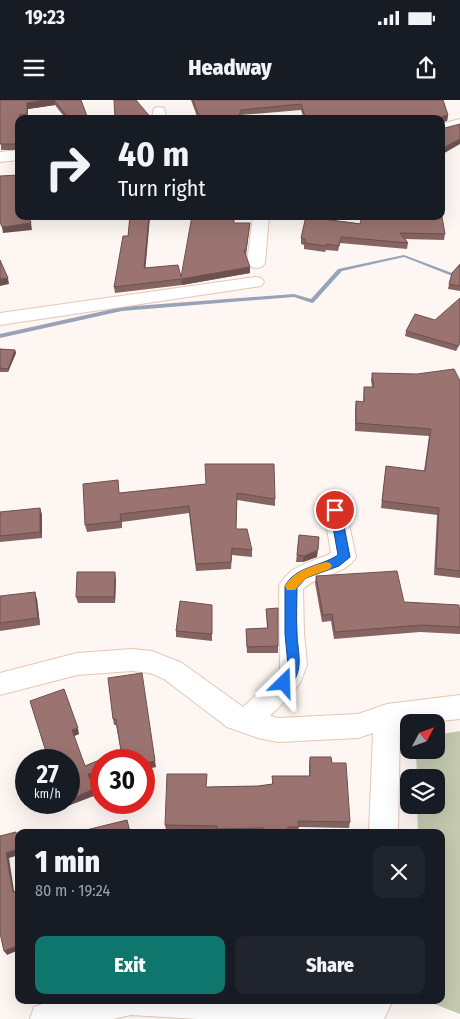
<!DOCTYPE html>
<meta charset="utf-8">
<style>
:root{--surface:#171b24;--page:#20242c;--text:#f1f3f6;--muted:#9ea1a6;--accent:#0f766e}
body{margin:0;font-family:"Fira Sans Condensed",sans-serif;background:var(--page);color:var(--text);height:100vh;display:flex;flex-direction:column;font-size:19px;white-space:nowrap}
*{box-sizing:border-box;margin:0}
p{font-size:16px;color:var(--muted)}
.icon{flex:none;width:28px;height:28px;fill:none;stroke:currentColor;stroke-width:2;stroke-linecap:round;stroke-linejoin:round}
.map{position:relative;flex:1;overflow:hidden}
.sheet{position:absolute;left:15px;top:729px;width:430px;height:175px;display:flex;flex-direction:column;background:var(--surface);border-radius:10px;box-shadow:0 5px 20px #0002}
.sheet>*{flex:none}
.top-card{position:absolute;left:15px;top:15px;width:430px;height:105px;border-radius:10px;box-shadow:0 5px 20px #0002;background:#171b24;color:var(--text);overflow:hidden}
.needle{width:32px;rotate:49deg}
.buttons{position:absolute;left:400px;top:614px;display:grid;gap:10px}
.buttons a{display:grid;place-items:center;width:45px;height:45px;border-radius:10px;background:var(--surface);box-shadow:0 5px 20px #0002;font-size:25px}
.speed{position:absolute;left:15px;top:649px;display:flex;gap:10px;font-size:25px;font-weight:700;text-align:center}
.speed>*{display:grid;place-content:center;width:65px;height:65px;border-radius:50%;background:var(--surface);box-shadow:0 5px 20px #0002;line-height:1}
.speed small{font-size:12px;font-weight:400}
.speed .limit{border:8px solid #d22;background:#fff;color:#111}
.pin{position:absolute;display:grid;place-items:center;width:42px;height:42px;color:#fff;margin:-21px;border:2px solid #fff;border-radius:50%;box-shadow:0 1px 5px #0007}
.me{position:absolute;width:55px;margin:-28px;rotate:22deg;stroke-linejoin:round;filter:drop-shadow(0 0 4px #0008)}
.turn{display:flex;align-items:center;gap:18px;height:105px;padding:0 20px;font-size:22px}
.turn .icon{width:65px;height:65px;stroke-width:2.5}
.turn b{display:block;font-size:35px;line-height:42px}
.round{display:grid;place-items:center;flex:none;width:52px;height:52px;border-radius:10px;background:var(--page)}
.headline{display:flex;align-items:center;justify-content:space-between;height:85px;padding:0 20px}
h1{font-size:30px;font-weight:800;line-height:38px}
.action{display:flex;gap:10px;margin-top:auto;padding:10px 20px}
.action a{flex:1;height:58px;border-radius:10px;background:var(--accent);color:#fff;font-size:20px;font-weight:800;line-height:58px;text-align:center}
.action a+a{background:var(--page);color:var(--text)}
.status{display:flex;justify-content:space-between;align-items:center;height:35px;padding:0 25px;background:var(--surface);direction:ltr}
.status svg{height:14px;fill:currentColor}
header{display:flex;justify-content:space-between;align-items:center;height:65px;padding:0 20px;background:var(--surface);font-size:22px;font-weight:800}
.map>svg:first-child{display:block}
.green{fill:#c4c9b0}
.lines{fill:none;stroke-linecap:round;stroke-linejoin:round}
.stream{fill:#98a3b7;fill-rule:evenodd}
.street-casing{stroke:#e7c6b3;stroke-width:2}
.street{fill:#fff;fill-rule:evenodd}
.wall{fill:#856461}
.shaded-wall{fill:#6c514f}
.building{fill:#9b7471;stroke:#6c514f}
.route{fill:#1a73e8;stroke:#114b97}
.slow{fill:#f59e0b}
</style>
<div class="status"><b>19:23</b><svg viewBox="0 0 49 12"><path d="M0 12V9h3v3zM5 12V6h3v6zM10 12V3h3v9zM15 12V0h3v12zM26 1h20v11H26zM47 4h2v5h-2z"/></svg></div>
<header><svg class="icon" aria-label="menu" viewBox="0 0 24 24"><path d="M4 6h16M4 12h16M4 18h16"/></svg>Headway<svg class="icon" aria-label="share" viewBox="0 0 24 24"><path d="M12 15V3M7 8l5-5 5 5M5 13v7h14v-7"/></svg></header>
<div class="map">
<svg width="460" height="919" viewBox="0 0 460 919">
<rect width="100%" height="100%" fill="#fdf6f2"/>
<!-- green -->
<polygon class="green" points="460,631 460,914 424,900 441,900 441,732 418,732 417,705 436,705 436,678 417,677 416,650 436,650 436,635"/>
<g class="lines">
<!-- stream -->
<polygon class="stream" points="404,155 460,176 460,179 404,157 342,171 314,202 312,203 294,197 122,211 0,238 0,234 122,207 294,194 311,199 338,169"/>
<!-- street casing -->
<g class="street-casing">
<g id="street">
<polygon points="159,7 164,8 166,19 152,19 154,8"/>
<polygon points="460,19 460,28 441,33 441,24"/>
<polygon points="19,50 19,60 0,62 0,52"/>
<polygon points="253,116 269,116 265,163 262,167 256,168 250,167 247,163"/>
<polygon points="255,177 261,178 264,182 261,186 0,225 0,213"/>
<path d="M335 401 343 404 346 410 356 457C346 475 318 474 303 489L304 534 307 565 300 583 287 599 270 616 278 618 358 614 387 604 460 595V619L431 622H409V625L400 626 398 732H369L373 633 358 638 278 642 258 638 227 627 164 579 150 573 132 571 77 575 0 595V573L77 553 132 549 152 551 182 563 243 607 269 583 280 570 279 486C290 464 312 463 331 453L324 410 327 404Z"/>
<polygon points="54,900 337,900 356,903 358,900 393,900 384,919 198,919 131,915 113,919 30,919 34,907"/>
</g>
</g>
<!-- street -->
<use href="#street" class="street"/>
</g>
<!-- wall -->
<g class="wall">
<polygon points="0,0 81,0 88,19 66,19 55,5 28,9 28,19 19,19 19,50 1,50"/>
<polygon points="191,0 443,0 448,15 447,21 441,22 441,19 304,19 301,10 241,15 240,19 198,19"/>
<polygon points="130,116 150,116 145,168 181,177 234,123 250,123 246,156 250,173 182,185 115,193 114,187 128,136"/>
<polygon points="291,116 325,116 324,119 445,134 444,140 405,139 408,143 407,149 340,143 338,151 326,150 325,152 304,149 304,145 301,144 301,138 306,118"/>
<polygon points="460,164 460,191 448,189 449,184"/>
<polygon points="435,220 460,244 456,251 405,236 406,231"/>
<polygon points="0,249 15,250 16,253 8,272 0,272"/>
<polygon points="372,273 460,281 460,478 434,475 437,415 381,408 386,366 424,371 429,336 355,331 355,309 356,301 363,302 364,287 372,287 371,280"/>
<polygon points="206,384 275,399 275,406 237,400 236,429 252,450 252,457 232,455 231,469 196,471 189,413 122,422 122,428 87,432 85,425 119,393"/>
<polygon points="40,408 42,415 42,438 0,442 0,412"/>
<polygon points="299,435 317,457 303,462 296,462"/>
<polygon points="316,476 404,502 460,508 460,534 420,532 334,539 331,521 322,522 315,483"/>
<polygon points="116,479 115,503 78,503 76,497"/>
<polygon points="0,496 37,499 40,525 0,531"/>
<polygon points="212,505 212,541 176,537 176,531"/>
<polygon points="266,509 278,546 278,553 247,553 246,529 267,528"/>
<polygon points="108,578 156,667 144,669 144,660 90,679 96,695 57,710 55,705 47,655 30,601 79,634 74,636 85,666 121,651 116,625 114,625 113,619"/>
<polygon points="310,657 332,663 350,722 349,728 299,727 298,732 217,732 166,731 165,725 207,687 258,686 272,684 272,676 309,676 309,663"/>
</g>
<!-- shaded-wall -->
<g class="shaded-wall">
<polygon points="48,0 54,0 55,5 28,9 28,19 27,3"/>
<polygon points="448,15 447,21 441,22 441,17"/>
<polygon points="460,39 460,44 441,55 441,49"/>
<polygon points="149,116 150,116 145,174 144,168"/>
<polygon points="31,123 32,130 3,133 2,127"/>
<polygon points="250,167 250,173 182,185 181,179"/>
<polygon points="8,178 9,184 0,186 0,179"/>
<polygon points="15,250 16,253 8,272 8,269"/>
<polygon points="40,408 42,415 42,438 40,432"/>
<polygon points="318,450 317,457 303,462 304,456"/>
<polygon points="115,472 116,479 115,503 114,497"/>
<polygon points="35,492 37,499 40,525 38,518"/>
<polygon points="78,628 79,634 74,636 72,630"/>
<polygon points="155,661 156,667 144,669 144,663"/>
<polygon points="101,671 101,677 90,679 88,674"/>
<polygon points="94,689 96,695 57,710 55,705 61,702 69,702 69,700"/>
<polygon points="19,749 19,755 9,758 15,797 13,792 6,753"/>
<polygon points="19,845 19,850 7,855 4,851"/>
</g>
<!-- building -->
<g class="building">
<polygon points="0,0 48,0 27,3 27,14 19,15 20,19 19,19 19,44 0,44"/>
<polygon points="54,0 81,0 88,19 69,19"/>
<polygon points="114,0 136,0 152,19 115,19"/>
<polygon points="193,0 443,0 448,15 441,17 441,19 306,19 301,4 241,10 238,19 200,19"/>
<polygon points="460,24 460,39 441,49 441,29"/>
<polygon points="19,75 19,116 29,116 31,123 2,127 0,122 0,76"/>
<polygon points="441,111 445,134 400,133 408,143 341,137 339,146 327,144 326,146 305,143 305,139 301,138 306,116 324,116 323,119 360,124 362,116 441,116"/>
<polygon points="130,116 149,116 144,168 178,165 181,177 192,116 234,116 234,123 250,123 246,150 244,150 250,167 181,179 114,187 123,136 128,136"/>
<polygon points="0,160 8,178 0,179"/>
<polygon points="460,164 460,186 449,184 452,173"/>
<polygon points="460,198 460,241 458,246 406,231 415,214 435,220"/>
<polygon points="0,249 15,250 8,269 0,268"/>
<polygon points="454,269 460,281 460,471 436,468 439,408 382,401 386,366 425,371 431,329 356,323 356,301 364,302 364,287 374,287 372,273 417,274"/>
<polygon points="205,364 274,364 275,399 237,393 236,429 247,429 252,450 232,448 231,462 196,464 189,406 120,414 121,421 85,425 83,384 118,380 119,393 206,384"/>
<polygon points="40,408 40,432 0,436 0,412"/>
<polygon points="299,435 319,437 318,450 304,456 297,455"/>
<polygon points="397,471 404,502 459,505 459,508 460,508 460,527 422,525 335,532 332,514 323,515 316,476"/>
<polygon points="77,472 115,472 114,497 76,497"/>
<polygon points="35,492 38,518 0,523 0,496"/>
<polygon points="180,501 212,505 212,534 176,531"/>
<polygon points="278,508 278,546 247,547 246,529 268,528 266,509"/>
<polygon points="142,573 155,661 144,663 144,660 101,660 101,671 88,674 94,689 69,700 69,660 40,660 39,658 47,655 30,601 64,589 78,628 72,630 85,666 121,651 116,619 113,619 108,578"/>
<polygon points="310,657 331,657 332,663 346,663 350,722 298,721 299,727 288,727 288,732 264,732 263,728 217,729 217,726 165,725 167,674 207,674 206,687 258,686 273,684 272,676 310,676"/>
<polygon points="54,702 61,702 55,705"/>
<polygon points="127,720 130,732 78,732"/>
<polygon points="16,732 19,745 19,749 6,753 13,792 19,790 19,845 4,851 0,833 0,736"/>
</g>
<!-- route -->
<path class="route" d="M335 406 341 410 350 457 339 466 306 478 297 488C297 502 296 517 297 532 297 549 304 567 293 582 289 587 287 589 280 587L278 583 288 565 285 534V486C296 466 320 467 338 455L330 410Z"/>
<!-- slow -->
<path class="slow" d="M326 462 330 463 332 466 330 469 306 478 295 490H287L285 486C294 471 310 467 326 462Z"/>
</svg>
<div class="buttons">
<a><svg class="needle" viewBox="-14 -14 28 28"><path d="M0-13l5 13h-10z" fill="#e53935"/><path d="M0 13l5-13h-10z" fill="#9ea1a6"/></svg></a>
<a><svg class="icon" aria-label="layers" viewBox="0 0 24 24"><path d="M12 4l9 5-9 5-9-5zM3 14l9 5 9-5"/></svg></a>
</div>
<div class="speed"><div>27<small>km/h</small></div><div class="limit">30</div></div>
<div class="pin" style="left:335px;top:410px;background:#d93025"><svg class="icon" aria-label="arrive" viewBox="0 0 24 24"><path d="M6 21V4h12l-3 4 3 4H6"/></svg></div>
<svg class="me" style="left:284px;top:583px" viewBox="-20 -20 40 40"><path d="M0-17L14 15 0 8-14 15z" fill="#1a73e8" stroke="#fff" stroke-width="4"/></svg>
<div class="top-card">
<div class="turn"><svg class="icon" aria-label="right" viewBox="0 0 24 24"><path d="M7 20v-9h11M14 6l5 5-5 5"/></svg><div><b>40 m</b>Turn right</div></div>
</div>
<section class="sheet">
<div class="headline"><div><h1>1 min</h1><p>80 m · 19:24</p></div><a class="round"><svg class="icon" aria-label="close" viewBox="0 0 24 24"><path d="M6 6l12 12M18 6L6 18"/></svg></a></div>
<div class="action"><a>Exit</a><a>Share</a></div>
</section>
</div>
